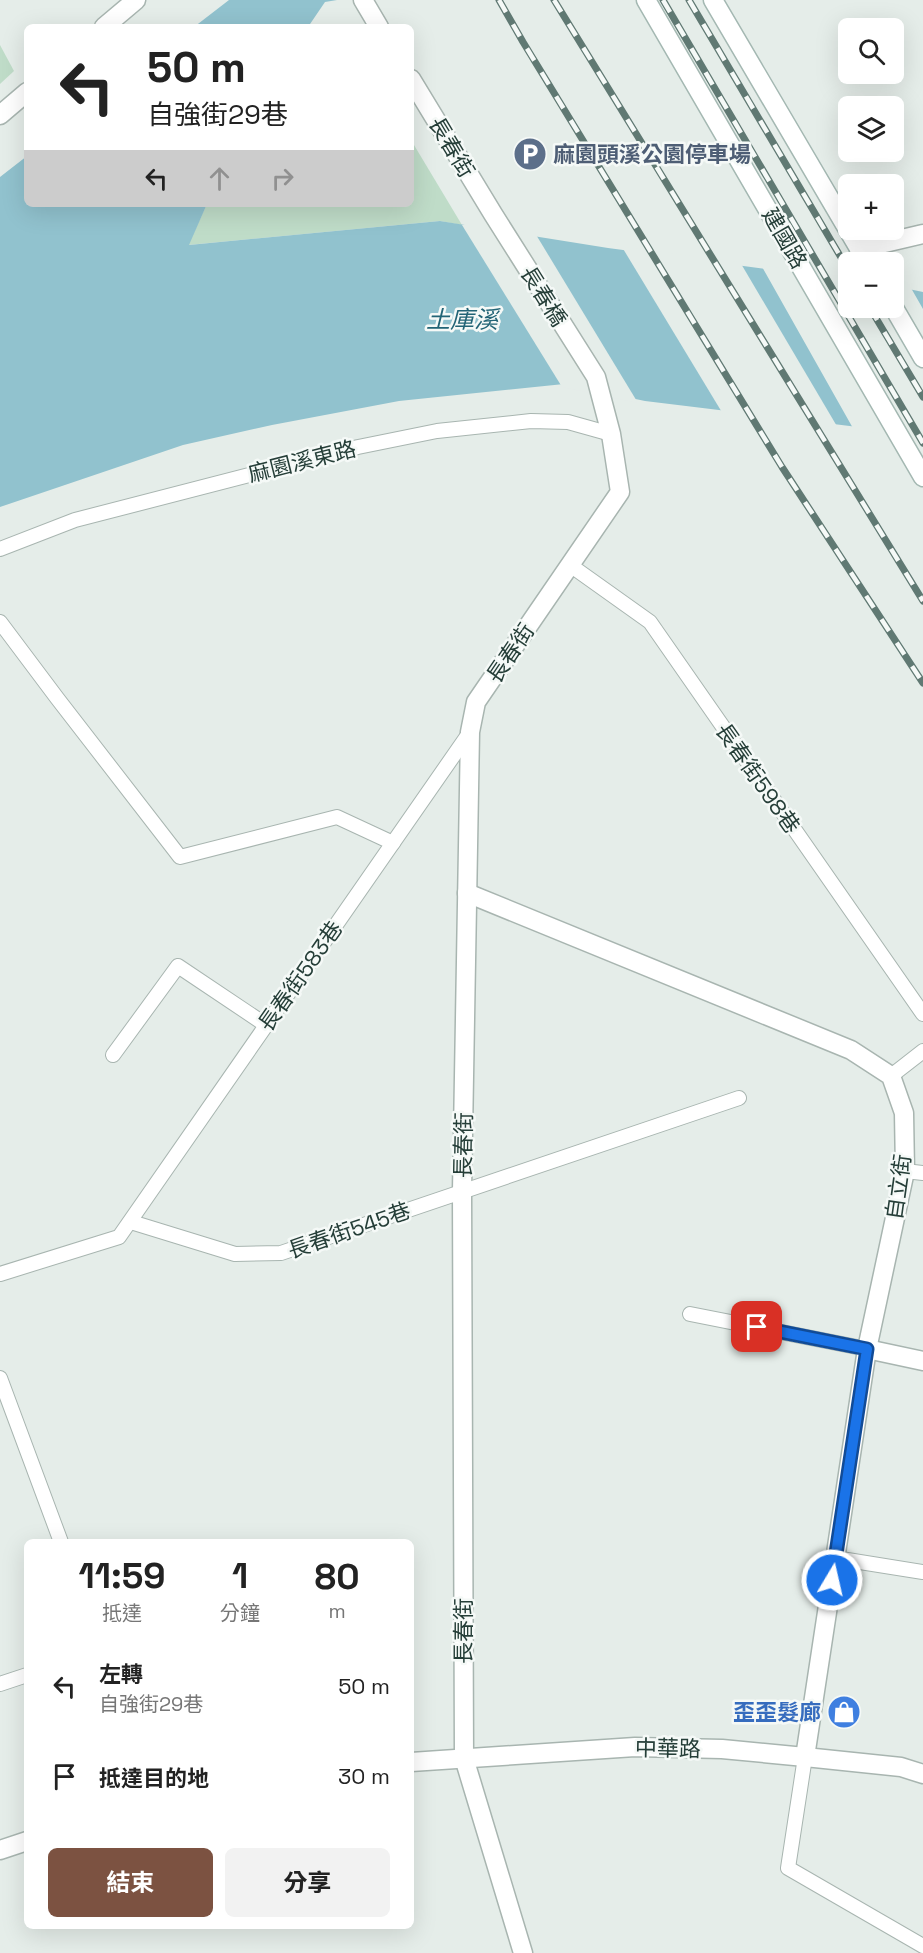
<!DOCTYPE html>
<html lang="zh-TW">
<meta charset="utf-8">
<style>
:root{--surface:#fff;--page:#f2f2f2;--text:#222;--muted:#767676;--accent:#7c5241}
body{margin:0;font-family:"Space Grotesk","Noto Sans TC",sans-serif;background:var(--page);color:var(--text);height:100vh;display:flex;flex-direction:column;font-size:22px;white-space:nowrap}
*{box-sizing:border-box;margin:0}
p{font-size:20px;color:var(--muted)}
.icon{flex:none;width:33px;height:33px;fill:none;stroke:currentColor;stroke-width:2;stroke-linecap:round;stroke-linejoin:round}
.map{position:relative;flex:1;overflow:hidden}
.drawer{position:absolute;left:24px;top:1539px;width:390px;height:390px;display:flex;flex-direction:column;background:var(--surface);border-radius:9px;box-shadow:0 6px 24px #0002}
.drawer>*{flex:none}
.banner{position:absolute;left:24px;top:24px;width:390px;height:183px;border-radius:9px;box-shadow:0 6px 24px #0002;background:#fff;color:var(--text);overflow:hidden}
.tools{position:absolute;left:838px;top:18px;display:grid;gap:12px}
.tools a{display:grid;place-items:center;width:66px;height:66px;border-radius:9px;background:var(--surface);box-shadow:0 6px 24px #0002;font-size:30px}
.pin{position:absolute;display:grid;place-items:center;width:51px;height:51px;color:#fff;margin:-26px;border-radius:12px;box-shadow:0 3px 9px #0006}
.me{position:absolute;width:66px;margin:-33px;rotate:9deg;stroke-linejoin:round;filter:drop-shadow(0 0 4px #0008)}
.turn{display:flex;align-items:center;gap:21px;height:126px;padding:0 24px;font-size:27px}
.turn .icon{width:78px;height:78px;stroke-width:2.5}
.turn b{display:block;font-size:42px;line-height:51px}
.lanes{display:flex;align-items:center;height:57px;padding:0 24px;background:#0003;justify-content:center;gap:30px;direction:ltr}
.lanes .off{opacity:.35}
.eta{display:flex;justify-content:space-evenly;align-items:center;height:102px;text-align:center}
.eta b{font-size:36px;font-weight:700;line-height:42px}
.button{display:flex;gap:12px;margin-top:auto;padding:12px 24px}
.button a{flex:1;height:69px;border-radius:9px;background:var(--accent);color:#fff;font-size:24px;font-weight:700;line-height:69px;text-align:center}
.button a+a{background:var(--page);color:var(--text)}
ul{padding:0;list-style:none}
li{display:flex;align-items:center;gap:18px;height:90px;padding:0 24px}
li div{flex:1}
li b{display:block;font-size:22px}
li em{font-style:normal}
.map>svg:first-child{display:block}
.green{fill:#bfdcc8}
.water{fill:#91c2ce}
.pier{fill:#e5ede9}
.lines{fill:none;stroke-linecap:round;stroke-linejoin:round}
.lane-casing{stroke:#a8b5b0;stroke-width:16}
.street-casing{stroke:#a8b5b0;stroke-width:21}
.secondary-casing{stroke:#a4b8b2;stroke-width:21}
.lane{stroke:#fff;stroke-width:14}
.street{stroke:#fff;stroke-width:18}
.secondary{stroke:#fff;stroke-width:18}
.rail-casing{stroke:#607973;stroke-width:7}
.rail{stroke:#f5f9f7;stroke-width:4.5;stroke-dasharray:14;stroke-linecap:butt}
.route-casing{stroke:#114b97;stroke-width:15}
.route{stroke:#1a73e8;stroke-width:10}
.labels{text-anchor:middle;stroke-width:5;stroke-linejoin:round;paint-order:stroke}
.street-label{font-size:22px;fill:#253e38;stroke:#f5f9f7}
.service-label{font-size:22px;font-weight:bold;fill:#4e5e75;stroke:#f5f9f7;text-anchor:start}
.shop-label{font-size:22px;font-weight:bold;fill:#366cbe;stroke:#f5f9f7;text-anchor:end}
.water-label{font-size:24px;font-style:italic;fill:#226476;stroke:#f5f9f7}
</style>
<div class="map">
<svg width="923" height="1953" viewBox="0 0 923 1953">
<rect width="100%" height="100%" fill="#e5ede9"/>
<!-- green -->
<g class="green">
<polygon points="0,45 14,71 0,84"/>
<polygon points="411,140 462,225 440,221 188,245 207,204 411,204"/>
</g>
<!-- water -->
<g class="water">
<polygon points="229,0 337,0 325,2 308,27 194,27"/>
<polygon points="27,156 27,204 207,204 189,245 440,221 608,248 849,280 849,308 894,308 894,286 923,292 923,435 645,401 564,384 399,401 272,425 183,445 0,507 0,177"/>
</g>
<!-- pier -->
<g class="pier">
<polygon points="477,224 535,233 638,403 562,387 462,225"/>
<polygon points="622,247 740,262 838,428 723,414"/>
<polygon points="761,265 849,277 849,308 894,308 894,284 911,288 923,309 923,438 854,430"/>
</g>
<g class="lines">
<!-- lane casing -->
<g class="lane-casing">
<g id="lane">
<polyline points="0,549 75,520 358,447 437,431 531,421 568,422 611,434"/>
<polyline points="570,565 650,622 923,1014"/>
<polyline points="0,622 57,698 180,857 337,817 393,843"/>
<polyline points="113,1055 178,966 266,1025"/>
<polyline points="891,1076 923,1051"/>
<polyline points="905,1171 923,1173"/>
<polyline points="131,1222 235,1254 281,1253 739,1098"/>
<polyline points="0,1274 119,1237 470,732"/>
<polyline points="690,1314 867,1349"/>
<polyline points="0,1378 61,1542"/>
<polyline points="835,1558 923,1572"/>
<polyline points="0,1684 27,1675"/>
<polyline points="805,1757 788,1868 923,1946"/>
</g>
</g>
<!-- street casing -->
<g class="street-casing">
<g id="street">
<polyline points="363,0 379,27"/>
<polyline points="104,27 136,0"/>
<polyline points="411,79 493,214 596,377 611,434 620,492 476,702 470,732 462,1191 464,1758 523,1953"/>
<polyline points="0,115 27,92"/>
<polyline points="859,249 923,234"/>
<polyline points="467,893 851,1050 891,1076 904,1113 905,1171 867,1349 805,1757"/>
<polyline points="867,1349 923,1361"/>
<polyline points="411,1762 635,1747 722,1749 805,1757 901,1767 923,1774"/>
<polyline points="0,1850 27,1841"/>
</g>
</g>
<!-- secondary casing -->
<g class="secondary-casing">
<g id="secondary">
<polyline points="646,0 923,477"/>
<polyline points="713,0 867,262"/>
<polyline points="894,308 923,358"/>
</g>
</g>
<!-- lane -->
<use href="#lane" class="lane"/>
<!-- street -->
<use href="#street" class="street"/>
<!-- secondary -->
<use href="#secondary" class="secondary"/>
<!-- rail casing -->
<g class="rail-casing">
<g id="rail">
<polyline points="499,0 523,42 782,467 923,683"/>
<polyline points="554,0 923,601"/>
<polyline points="663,0 923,443"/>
<polyline points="689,0 849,271"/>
<polyline points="870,308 923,397"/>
</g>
</g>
<!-- rail -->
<use href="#rail" class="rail"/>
</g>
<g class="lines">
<!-- route casing -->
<g class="route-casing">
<polyline id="route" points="757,1327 867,1349 832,1580"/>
</g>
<!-- route -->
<use href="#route" class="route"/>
</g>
<!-- icons -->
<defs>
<g id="parking-disc" transform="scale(1.725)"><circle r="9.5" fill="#5c6f8a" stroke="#f5f9f7"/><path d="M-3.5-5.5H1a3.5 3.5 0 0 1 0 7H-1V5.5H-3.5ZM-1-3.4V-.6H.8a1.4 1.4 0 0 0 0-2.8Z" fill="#fff"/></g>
<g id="shop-disc" transform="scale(1.725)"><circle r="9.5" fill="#3f7fe0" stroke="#f5f9f7"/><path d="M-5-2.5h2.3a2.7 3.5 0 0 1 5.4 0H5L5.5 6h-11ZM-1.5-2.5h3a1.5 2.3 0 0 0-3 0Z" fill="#fff"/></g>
</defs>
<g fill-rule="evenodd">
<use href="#parking-disc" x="530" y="154"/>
<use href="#shop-disc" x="844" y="1712"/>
</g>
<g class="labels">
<!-- street labels -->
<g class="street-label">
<text transform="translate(452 147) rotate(59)" y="8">長春街</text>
<text transform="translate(785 238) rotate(60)" y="8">建國路</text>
<text transform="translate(544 296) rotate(58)" y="8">長春橋</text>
<text transform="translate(302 461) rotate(-14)" y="8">麻園溪東路</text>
<text transform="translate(510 653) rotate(-56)" y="8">長春街</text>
<text transform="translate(758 778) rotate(55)" y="8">長春街598巷</text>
<text transform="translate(300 976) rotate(-55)" y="8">長春街583巷</text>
<text transform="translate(463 1145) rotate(-89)" y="8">長春街</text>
<text transform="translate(898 1187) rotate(-82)" y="8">自立街</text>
<text transform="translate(349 1230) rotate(-19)" y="8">長春街545巷</text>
<text transform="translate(463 1631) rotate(-90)" y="8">長春街</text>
<text transform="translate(668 1748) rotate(1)" y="8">中華路</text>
</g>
<!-- service labels -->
<g class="service-label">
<text x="553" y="162">麻園頭溪公園停車場</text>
</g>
<!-- shop labels -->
<g class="shop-label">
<text x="821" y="1720">歪歪髮廊</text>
</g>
<!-- water labels -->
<g class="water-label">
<text x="462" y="328">土庫溪</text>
</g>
</g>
</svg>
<div class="tools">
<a><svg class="icon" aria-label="search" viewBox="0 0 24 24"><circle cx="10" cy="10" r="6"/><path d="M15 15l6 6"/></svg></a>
<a><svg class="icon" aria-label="layers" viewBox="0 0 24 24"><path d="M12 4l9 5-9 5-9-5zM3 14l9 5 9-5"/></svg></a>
<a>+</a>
<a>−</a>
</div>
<div class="pin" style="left:757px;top:1327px;background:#d93025"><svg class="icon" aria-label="arrive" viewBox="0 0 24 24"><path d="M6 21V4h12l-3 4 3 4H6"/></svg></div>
<svg class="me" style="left:832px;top:1580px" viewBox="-20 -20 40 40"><circle r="17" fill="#1a73e8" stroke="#fff" stroke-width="3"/><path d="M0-11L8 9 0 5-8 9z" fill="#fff"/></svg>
<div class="banner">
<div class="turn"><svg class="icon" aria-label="left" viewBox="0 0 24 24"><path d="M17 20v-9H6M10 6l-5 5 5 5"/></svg><div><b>50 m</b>自強街29巷</div></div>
<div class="lanes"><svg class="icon" aria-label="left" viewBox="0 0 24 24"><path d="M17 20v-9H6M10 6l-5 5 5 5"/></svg><svg class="icon off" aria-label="ahead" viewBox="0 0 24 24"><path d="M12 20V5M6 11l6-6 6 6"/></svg><svg class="icon off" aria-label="right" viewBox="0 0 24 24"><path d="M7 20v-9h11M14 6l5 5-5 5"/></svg></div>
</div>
<section class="drawer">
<div class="eta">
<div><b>11:59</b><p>抵達</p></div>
<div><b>1</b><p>分鐘</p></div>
<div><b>80</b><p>m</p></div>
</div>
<ul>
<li><svg class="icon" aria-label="left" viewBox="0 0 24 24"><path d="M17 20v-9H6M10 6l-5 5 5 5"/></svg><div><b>左轉</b><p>自強街29巷</p></div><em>50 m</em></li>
<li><svg class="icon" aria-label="arrive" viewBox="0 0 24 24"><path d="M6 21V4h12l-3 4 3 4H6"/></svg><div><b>抵達目的地</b></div><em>30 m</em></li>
</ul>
<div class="button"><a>結束</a><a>分享</a></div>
</section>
</div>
